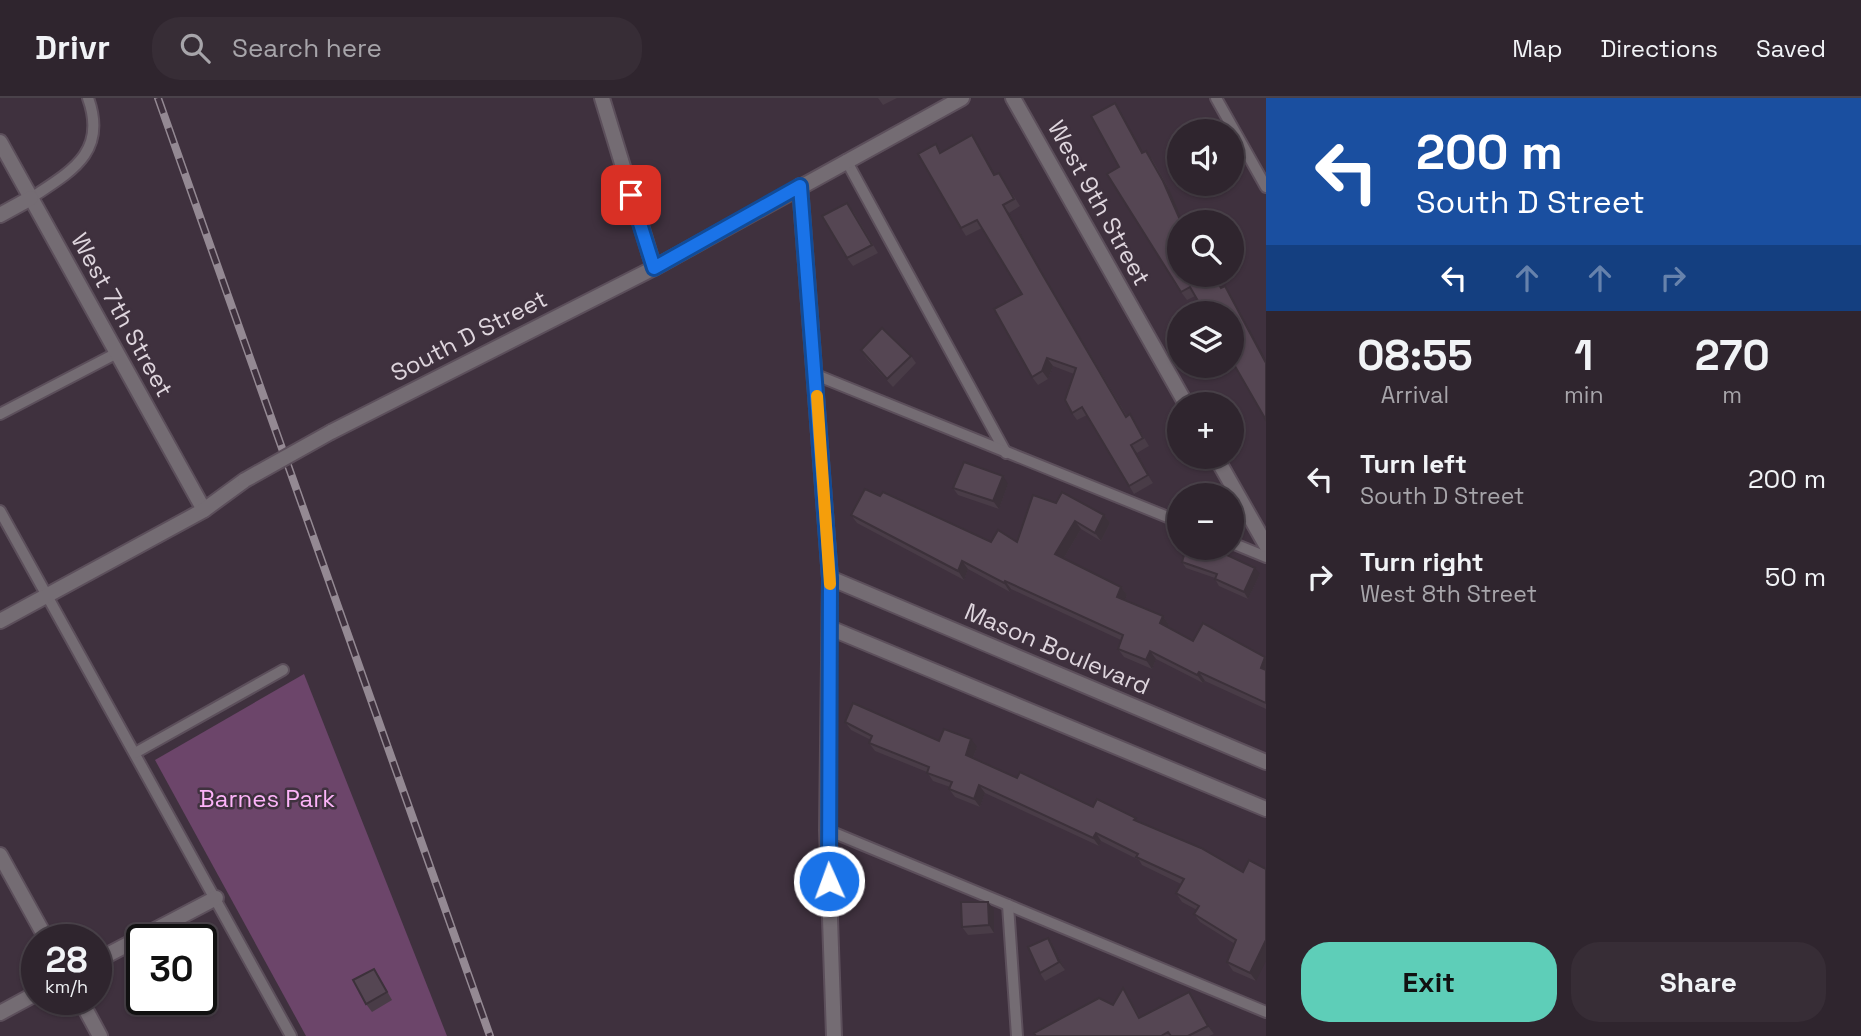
<!DOCTYPE html>
<meta charset="utf-8">
<style>
:root{--surface:#2f252e;--page:#372d36;--text:#f1f3f6;--muted:#a7a5aa;--line:#4a424a;--accent:#5eceb8}
body{margin:0;font-family:"Space Grotesk",sans-serif;background:var(--page);color:var(--text);height:100vh;display:flex;flex-direction:column;font-size:26px;white-space:nowrap}
*{box-sizing:border-box;margin:0}
p{font-size:23px;color:var(--muted)}
.icon{flex:none;width:38px;height:38px;fill:none;stroke:currentColor;stroke-width:2;stroke-linecap:round;stroke-linejoin:round}
.map{position:relative;flex:1;overflow:hidden}
.drawer{display:flex;flex-direction:column;background:var(--surface);width:595px}
.drawer>*{flex:none}
.banner{background:#1a4fa0;color:#fff;overflow:hidden}
.fabs{position:absolute;left:1167px;top:21px;display:grid;gap:14px}
.fabs a{display:grid;place-items:center;width:77px;height:77px;border-radius:50%;background:var(--surface);box-shadow:0 2px 5px #0004,0 0 0 2px var(--line);font-size:35px}
.speed{position:absolute;left:21px;top:826px;display:flex;gap:14px;font-size:35px;font-weight:700;text-align:center}
.speed>*{display:grid;place-content:center;width:91px;height:91px;border-radius:50%;background:var(--surface);box-shadow:0 2px 5px #0004,0 0 0 2px var(--line);line-height:1}
.speed small{font-size:18px;font-weight:400}
.speed .limit{border:4px solid #111;border-radius:10px;background:#fff;color:#111}
.pin{position:absolute;display:grid;place-items:center;width:60px;height:60px;color:#fff;margin:-30px;border-radius:14px;box-shadow:0 4px 10px #0006}
.me{position:absolute;width:77px;margin:-38px;rotate:358deg;stroke-linejoin:round;filter:drop-shadow(0 0 5px #0008)}
.turn{display:flex;align-items:center;gap:24px;height:147px;padding:0 35px;font-size:32px}
.turn .icon{width:91px;height:91px;stroke-width:2.5}
.turn b{display:block;font-size:49px;line-height:60px}
.lanes{display:flex;align-items:center;height:66px;padding:0 35px;background:#0003;justify-content:center;gap:35px;direction:ltr}
.lanes .off{opacity:.35}
.eta{display:flex;justify-content:space-evenly;align-items:center;height:119px;text-align:center}
.eta b{font-size:42px;font-weight:700;line-height:49px}
.action{display:flex;gap:14px;margin-top:auto;padding:14px 35px}
.action a{flex:1;height:80px;border-radius:28px;background:var(--accent);color:#111;font-size:28px;font-weight:700;line-height:80px;text-align:center}
.action a+a{background:var(--page);color:var(--text)}
ul{padding:0;list-style:none}
li{display:flex;align-items:center;gap:21px;height:98px;padding:0 35px}
li div{flex:1}
li b{display:block;font-size:26px}
li em{font-style:normal}
header{display:flex;align-items:center;gap:42px;box-sizing:border-box;height:98px;padding:0 35px;background:var(--surface);border-bottom:2px solid var(--line)}
header strong{font-size:33px}
nav{display:flex;gap:38px;margin-inline-start:auto;font-size:24px}
.search{width:490px;height:63px;background:var(--page);display:flex;align-items:center;gap:18px;box-sizing:border-box;padding:0 24px;border-radius:28px;color:var(--muted);font-size:26px}
main{display:flex;flex:1;min-height:0}
.map>svg:first-child{display:block}
.green{fill:#6c456a}
.lines{fill:none;stroke-linecap:round;stroke-linejoin:round}
.lane-casing{stroke:#5c4f5b;stroke-width:14}
.street-casing{stroke:#5c4f5b;stroke-width:18}
.lane{stroke:#746c73;stroke-width:10}
.street{stroke:#746c73;stroke-width:14}
.rail-casing{stroke:#948993;stroke-width:8}
.rail{stroke:#3f313e;stroke-width:5;stroke-dasharray:16;stroke-linecap:butt}
.street-bridge-casing{stroke:#5c4f5b;stroke-width:18;stroke-linecap:butt}
.street-bridge{stroke:#746c73;stroke-width:14}
.wall{fill:#493c47}
.shaded-wall{fill:#3c313a}
.building{fill:#554653;stroke:#3c313a;stroke-width:2}
.route-casing{stroke:#114b97;stroke-width:18}
.route{stroke:#1a73e8;stroke-width:12}
.slow{stroke:#f59e0b;stroke-width:12}
.labels{text-anchor:middle;stroke-width:5;stroke-linejoin:round;paint-order:stroke}
.street-label{font-size:24px;fill:#ded5dd;stroke:#3f313e}
.park-label{font-size:24px;fill:#fdb4f9;stroke:#3f313e}
</style>
<header>
<strong>Drivr</strong>
<div class="search"><svg class="icon" aria-label="search" viewBox="0 0 24 24"><circle cx="10" cy="10" r="6"/><path d="M15 15l6 6"/></svg>Search here</div>
<nav><a>Map</a><a>Directions</a><a>Saved</a></nav>
</header>
<main>
<div class="map">
<svg width="1266" height="938" viewBox="0 0 1266 938">
<rect width="100%" height="100%" fill="#3f313e"/>
<!-- green -->
<polygon class="green" points="304,576 447,938 306,938 155,662"/>
<g class="lines">
<!-- lane casing -->
<g class="lane-casing">
<g id="lane">
<polyline points="1216,0 1266,89"/>
<polyline points="846,62 1006,355"/>
<path d="M31 100C70 74 108 55 88 0"/>
<polyline points="816,277 1180,424"/>
<polyline points="0,316 117,255"/>
<polyline points="0,413 291,938"/>
<polyline points="1232,445 1266,459"/>
<polyline points="135,655 283,572"/>
<polyline points="827,732 1266,914"/>
<polyline points="1008,807 1017,938"/>
</g>
</g>
<!-- street casing -->
<g class="street-casing">
<g id="street">
<polyline points="602,0 654,170"/>
<polyline points="1013,0 1186,306"/>
<polyline points="0,44 204,412"/>
<polyline points="800,88 830,480 827,732 834,938"/>
<polyline points="0,117 31,100"/>
<polyline points="331,334 654,170 962,0"/>
<polyline points="1216,359 1266,447"/>
<polyline points="830,480 1266,664"/>
<polyline points="0,523 204,412 245,382"/>
<polyline points="830,530 1266,711"/>
<polyline points="0,757 47,842"/>
<polyline points="96,863 216,800"/>
<polyline points="80,901 100,938"/>
<polyline points="0,915 37,895"/>
</g>
</g>
<!-- lane -->
<use href="#lane" class="lane"/>
<!-- street -->
<use href="#street" class="street"/>
<!-- rail casing -->
<g class="rail-casing">
<polyline id="rail" points="158,0 490,938"/>
</g>
<!-- rail -->
<use href="#rail" class="rail"/>
<!-- street-bridge casing -->
<g class="street-bridge-casing">
<polyline id="street-bridge" points="245,382 331,334"/>
</g>
<!-- street-bridge -->
<use href="#street-bridge" class="street-bridge"/>
</g>
<!-- wall -->
<g class="wall">
<polygon points="878,0 897,0 883,7"/>
<polygon points="1115,5 1143,55 1152,61 1169,91 1180,177 1214,177 1222,190 1230,196 1195,198 1187,202 1181,194 1119,69"/>
<polygon points="977,45 995,77 999,75 1020,108 1009,115 1046,182 1127,318 1130,316 1149,348 1137,355 1153,385 1134,396 1087,317 1077,322 1072,315 1074,276 1053,268 1048,281 1038,287 1032,279 1022,196 982,130 966,138 961,130 936,46 941,54"/>
<polygon points="853,113 878,155 853,168 847,160"/>
<polygon points="861,252 911,258 916,265 893,289 866,260"/>
<polygon points="1008,386 999,411 958,397 953,390"/>
<polygon points="880,398 991,444 1017,444 1056,405 1104,417 1110,425 1101,443 1081,431 1064,460 1121,489 1127,497 1125,503 1163,518 1169,527 1168,530 1193,543 1265,559 1266,561 1266,611 1205,583 1203,585 1156,561 1152,571 1124,559 1118,551 1121,542 1011,491 1010,494 968,471 964,482 857,425 851,417"/>
<polygon points="1182,464 1260,476 1248,501 1219,488 1215,481 1215,480 1186,470"/>
<polygon points="845,624 939,643 977,649 973,660 1017,680 1093,709 1139,725 1201,750 1256,883 1233,873 1227,864 1235,846 1200,824 1194,816 1197,812 1182,804 1176,795 1181,786 1142,767 1139,762 1101,743 1099,748 985,695 980,709 955,699 949,691 950,689 933,683 927,674 875,653 869,645 871,642 851,632"/>
<polygon points="994,812 994,835 968,837 962,829"/>
<polygon points="1048,840 1053,847 1065,872 1045,883 1040,875"/>
<polygon points="379,879 392,902 372,914 366,906"/>
<polygon points="1123,890 1140,919 1194,901 1214,936 1209,938 1036,938 1113,907"/>
</g>
<!-- shaded-wall -->
<g class="shaded-wall">
<polygon points="1115,5 1120,13 1148,63 1142,55"/>
<polygon points="972,37 977,45 1000,85 994,77"/>
<polygon points="1146,53 1169,91 1183,124 1181,124"/>
<polygon points="1003,107 1009,115 1046,182 1132,327 1041,174"/>
<polygon points="1225,188 1230,196 1266,262 1266,265"/>
<polygon points="1047,260 1053,268 1048,281 1042,273"/>
<polygon points="1131,347 1137,355 1153,385 1148,377"/>
<polygon points="1003,378 1008,386 999,411 993,403"/>
<polygon points="1104,417 1110,425 1101,443 1095,435"/>
<polygon points="1075,423 1081,431 1061,465 1055,456"/>
<polygon points="962,463 968,471 964,482 958,473"/>
<polygon points="1255,470 1260,476 1248,501 1244,494"/>
<polygon points="1005,483 1011,491 1010,494 1004,485"/>
<polygon points="1121,489 1127,497 1123,508 1117,499"/>
<polygon points="1163,518 1169,527 1166,534 1160,525"/>
<polygon points="1150,553 1156,561 1152,571 1146,562"/>
<polygon points="1265,559 1266,561 1266,577 1261,570"/>
<polygon points="1199,574 1205,583 1203,585 1197,577"/>
<polygon points="971,641 977,649 971,665 966,657"/>
<polygon points="979,687 985,695 980,709 974,701"/>
<polygon points="1096,735 1101,743 1099,748 1093,740"/>
<polygon points="988,804 994,812 994,835 989,827"/>
<polygon points="1048,840 1053,847 1065,872 1059,864"/>
<polygon points="1266,842 1266,863 1256,883 1250,875"/>
<polygon points="1189,894 1194,901 1214,936 1208,928"/>
</g>
<!-- building -->
<g class="building">
<polygon points="1115,5 1142,55 1146,53 1163,83 1181,124 1180,124 1180,177 1213,177 1221,190 1225,188 1266,265 1266,322 1232,263 1232,215 1205,215 1190,189 1181,194 1107,76 1119,69 1091,18"/>
<polygon points="972,37 994,77 999,75 1014,101 1003,107 1041,174 1126,319 1130,316 1143,340 1131,347 1148,377 1129,388 1082,309 1072,315 1065,302 1076,270 1047,260 1042,273 1032,279 994,211 1022,196 977,122 961,130 918,56 936,46 940,55"/>
<polygon points="847,105 872,147 847,160 822,118"/>
<polygon points="882,230 911,258 887,281 861,252"/>
<polygon points="964,364 1003,378 993,403 953,390"/>
<polygon points="865,391 880,398 883,394 991,444 998,432 1017,444 1033,397 1056,405 1062,394 1104,417 1095,435 1075,423 1055,456 1121,489 1117,499 1163,518 1160,525 1193,543 1203,525 1265,559 1261,570 1266,572 1266,605 1199,574 1197,577 1150,553 1146,562 1118,551 1123,537 1005,483 1004,485 962,463 958,473 851,417"/>
<polygon points="1186,450 1212,450 1255,470 1244,494 1215,481 1217,476 1182,464"/>
<polygon points="853,605 939,643 944,631 971,641 966,657 1017,680 1020,674 1093,709 1097,701 1136,720 1134,722 1201,750 1243,774 1249,762 1266,771 1266,842 1250,875 1227,864 1236,842 1194,816 1199,808 1176,795 1184,781 1136,759 1138,756 1096,735 1093,740 979,687 974,701 949,691 952,684 927,675 929,669 869,645 872,638 845,624"/>
<polygon points="961,804 988,804 989,827 962,829"/>
<polygon points="1048,840 1059,864 1040,875 1028,849"/>
<polygon points="374,871 387,894 366,906 353,882"/>
<polygon points="1123,890 1139,920 1189,894 1208,928 1188,938 1171,938 1168,934 1161,938 1036,938 1034,935 1099,900 1113,907"/>
</g>
<g class="lines">
<!-- route casing -->
<g class="route-casing">
<polyline id="route" points="631,97 654,170 800,88 830,480 829,783"/>
</g>
<!-- route -->
<use href="#route" class="route"/>
<!-- slow -->
<polyline class="slow" points="817,298 830,486"/>
</g>
<g class="labels">
<!-- street labels -->
<g class="street-label">
<text transform="translate(1099 105) rotate(61)" y="8">West 9th Street</text>
<text transform="translate(122 217) rotate(61)" y="8">West 7th Street</text>
<text transform="translate(469 238) rotate(-27)" y="8">South D Street</text>
<text transform="translate(1057 551) rotate(23)" y="8">Mason Boulevard</text>
</g>
<!-- park labels -->
<g class="park-label">
<text x="267" y="709">Barnes Park</text>
</g>
</g>
</svg>
<div class="fabs">
<a><svg class="icon" aria-label="sound" viewBox="0 0 24 24"><path d="M4 9h4l5-4v14l-5-4H4zM17 9q2 3 0 6"/></svg></a>
<a><svg class="icon" aria-label="search" viewBox="0 0 24 24"><circle cx="10" cy="10" r="6"/><path d="M15 15l6 6"/></svg></a>
<a><svg class="icon" aria-label="layers" viewBox="0 0 24 24"><path d="M12 4l9 5-9 5-9-5zM3 14l9 5 9-5"/></svg></a>
<a>+</a>
<a>−</a>
</div>
<div class="speed"><div>28<small>km/h</small></div><div class="limit">30</div></div>
<div class="pin" style="left:631px;top:97px;background:#d93025"><svg class="icon" aria-label="arrive" viewBox="0 0 24 24"><path d="M6 21V4h12l-3 4 3 4H6"/></svg></div>
<svg class="me" style="left:829px;top:783px" viewBox="-20 -20 40 40"><circle r="17" fill="#1a73e8" stroke="#fff" stroke-width="3"/><path d="M0-11L8 9 0 5-8 9z" fill="#fff"/></svg>
</div>
<section class="drawer">
<div class="banner">
<div class="turn"><svg class="icon" aria-label="left" viewBox="0 0 24 24"><path d="M17 20v-9H6M10 6l-5 5 5 5"/></svg><div><b>200 m</b>South D Street</div></div>
<div class="lanes"><svg class="icon" aria-label="left" viewBox="0 0 24 24"><path d="M17 20v-9H6M10 6l-5 5 5 5"/></svg><svg class="icon off" aria-label="ahead" viewBox="0 0 24 24"><path d="M12 20V5M6 11l6-6 6 6"/></svg><svg class="icon off" aria-label="ahead" viewBox="0 0 24 24"><path d="M12 20V5M6 11l6-6 6 6"/></svg><svg class="icon off" aria-label="right" viewBox="0 0 24 24"><path d="M7 20v-9h11M14 6l5 5-5 5"/></svg></div>
</div>
<div class="eta">
<div><b>08:55</b><p>Arrival</p></div>
<div><b>1</b><p>min</p></div>
<div><b>270</b><p>m</p></div>
</div>
<ul>
<li><svg class="icon" aria-label="left" viewBox="0 0 24 24"><path d="M17 20v-9H6M10 6l-5 5 5 5"/></svg><div><b>Turn left</b><p>South D Street</p></div><em>200 m</em></li>
<li><svg class="icon" aria-label="right" viewBox="0 0 24 24"><path d="M7 20v-9h11M14 6l5 5-5 5"/></svg><div><b>Turn right</b><p>West 8th Street</p></div><em>50 m</em></li>
</ul>
<div class="action"><a>Exit</a><a>Share</a></div>
</section>
</main>
